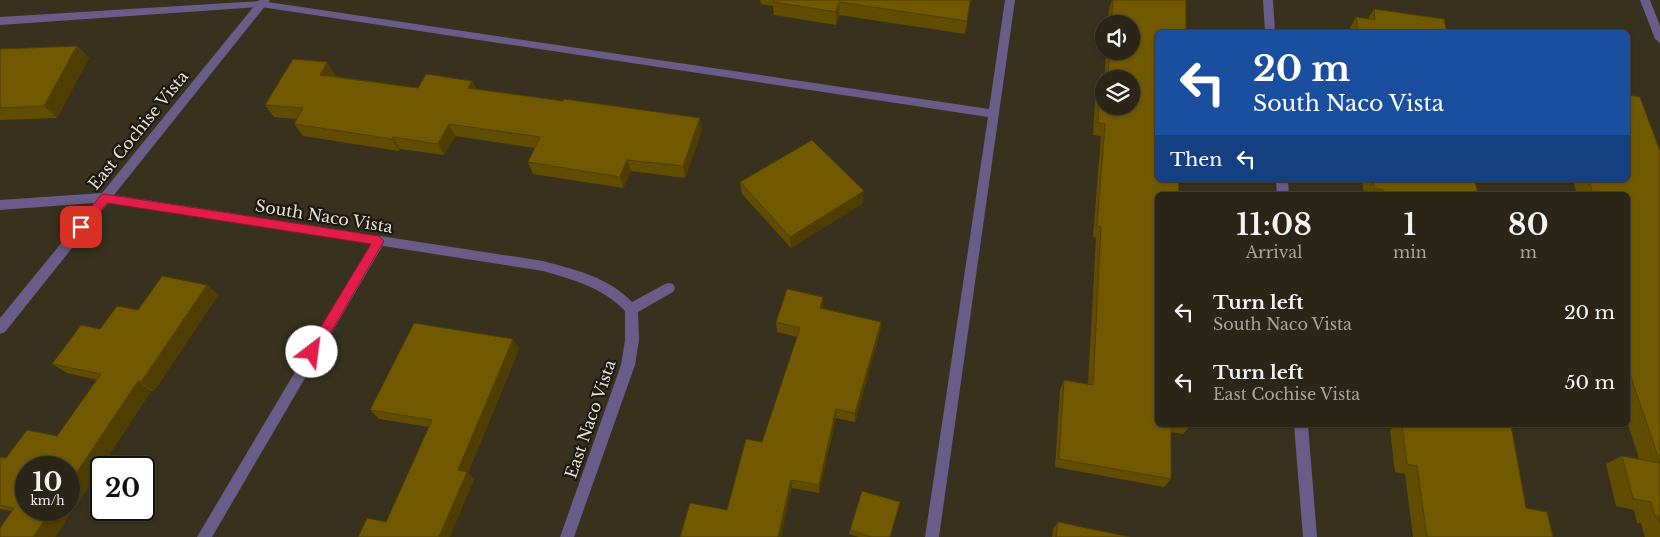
<!DOCTYPE html>
<style>
:root{--surface:#2a2516;--page:#363123;--text:#f1f3f6;--muted:#a5a5a1;--line:#464235}
body{margin:0;font-family:"Libre Baskerville",serif;background:var(--page);color:var(--text);height:100vh;display:flex;flex-direction:column;font-size:19px;white-space:nowrap}
*{box-sizing:border-box;margin:0}
p{font-size:16px;color:var(--muted)}
.icon{flex:none;width:28px;height:28px;fill:none;stroke:currentColor;stroke-width:2;stroke-linecap:round;stroke-linejoin:round}
.map{position:relative;flex:1;overflow:hidden}
.panel{position:absolute;left:1155px;top:192px;width:475px;height:235px;display:flex;flex-direction:column;background:var(--surface);border-radius:8px;box-shadow:0 1px 4px #0004,0 0 0 1px var(--line)}
.panel>*{flex:none}
.banner{position:absolute;left:1155px;top:30px;width:475px;height:152px;border-radius:8px;box-shadow:0 1px 4px #0004,0 0 0 1px var(--line);background:#1a4fa0;color:#fff;overflow:hidden}
.buttons{position:absolute;left:1095px;top:15px;display:grid;gap:10px}
.buttons a{display:grid;place-items:center;width:45px;height:45px;border-radius:50%;background:var(--surface);box-shadow:0 1px 4px #0004,0 0 0 1px var(--line);font-size:25px}
.speed{position:absolute;left:15px;top:456px;display:flex;gap:10px;font-size:25px;font-weight:700;text-align:center}
.speed>*{display:grid;place-content:center;width:65px;height:65px;border-radius:50%;background:var(--surface);box-shadow:0 1px 4px #0004,0 0 0 1px var(--line);line-height:1}
.speed small{font-size:12px;font-weight:400}
.speed .limit{border:2px solid #111;border-radius:8px;background:#fff;color:#111}
.pin{position:absolute;display:grid;place-items:center;width:42px;height:42px;color:#fff;margin:-21px;border-radius:10px;box-shadow:0 2px 8px #0006}
.me{position:absolute;width:55px;margin:-28px;rotate:30deg;stroke-linejoin:round;filter:drop-shadow(0 0 4px #0008)}
.turn{display:flex;align-items:center;gap:18px;height:105px;padding:0 15px;font-size:22px}
.turn .icon{width:65px;height:65px;stroke-width:2.5}
.turn b{display:block;font-size:35px;line-height:42px}
.then{display:flex;align-items:center;height:48px;padding:0 15px;background:#0003;gap:10px;font-size:19px}
.eta{display:flex;justify-content:space-evenly;align-items:center;height:85px;text-align:center}
.eta b{font-size:30px;font-weight:600;line-height:35px}
ul{padding:0;list-style:none}
li{display:flex;align-items:center;gap:15px;height:70px;padding:0 15px}
li div{flex:1}
li b{display:block;font-size:19px}
li em{font-style:normal}
.map>svg:first-child{display:block}
.lines{fill:none;stroke-linecap:round;stroke-linejoin:round}
.service{fill:#695c88;fill-rule:evenodd}
.minor{fill:#695c88;fill-rule:evenodd}
.wall{fill:#614d02}
.shaded-wall{fill:#4f3e01}
.building{fill:#715902;stroke:#4f3e01;fill-rule:evenodd}
.route{fill:#e11d48;stroke:#92132f}
.labels{text-anchor:middle;stroke-width:4.5;stroke-linejoin:round;paint-order:stroke}
.street-label{font-size:16px;fill:#e6e2d6;stroke:#1c1911}
</style>
<div class="map">
<svg width="1660" height="537" viewBox="0 0 1660 537">
<rect width="100%" height="100%" fill="#38311e"/>
<g class="lines">
<!-- service -->
<g class="service">
<polygon points="1005,0 1015,0 939,537 925,537 988,117 261,7 0,25 0,17 261,1 989,109"/>
<polygon points="379,236 383,237 385,241 383,245 212,537 197,537 375,237"/>
</g>
<!-- minor -->
<g class="minor">
<path d="M259 0H270L114 195 543 261C576 270 608 277 632 302L665 284 669 283 673 284 675 288 673 292 638 312 639 340 635 365 574 537H560L621 365 625 340V311C602 287 574 280 543 271L108 203 5 332 0 334V318L94 203 0 210V200L102 193Z"/>
<polygon points="1263,0 1273,0 1275,32 1265,32"/>
<polygon points="1640,0 1650,0 1660,26 1660,43 1655,39"/>
<polygon points="1276,180 1288,180 1289,195 1277,195"/>
<polygon points="1294,425 1308,425 1317,537 1303,537"/>
</g>
</g>
<!-- wall -->
<g class="wall">
<polygon points="760,0 971,0 965,34 839,15 836,25 774,15 773,6 761,4"/>
<polygon points="1112,0 1186,0 1158,32 1158,425 1190,426 1183,434 1171,432 1171,479 1164,487 1055,467 1060,390 1064,380 1088,385 1096,238 1093,237 1101,136 1093,135 1096,86 1101,74 1105,74 1106,51 1131,51 1131,24 1108,24 1109,9"/>
<polygon points="1374,9 1447,32 1349,32 1349,30 1356,17 1368,19"/>
<polygon points="77,46 89,58 57,118 0,120 0,49"/>
<polygon points="327,62 335,75 334,76 418,88 472,81 476,89 702,130 685,178 631,171 623,188 533,174 528,162 535,148 455,136 444,155 400,149 399,151 303,136 294,124 297,119 274,117 265,105"/>
<polygon points="1660,151 1660,537 1645,537 1641,523 1637,523 1634,510 1616,506 1606,464 1622,456 1639,459 1628,424 1628,195 1577,195 1573,180 1628,180"/>
<polygon points="1362,180 1475,180 1478,195 1364,195"/>
<polygon points="740,182 863,203 791,248 742,194"/>
<polygon points="207,285 218,295 154,391 151,391 55,537 0,537 12,511 0,509 0,457 6,458 57,436 97,380 67,373 52,364 100,329 138,310"/>
<polygon points="823,297 823,308 881,322 880,332 855,422 836,418 819,493 792,488 727,510 762,442 797,337 777,332 776,322"/>
<polygon points="519,349 468,473 474,480 386,522 429,427 379,419 370,410"/>
<polygon points="1396,425 1511,425 1526,508 1553,537 1413,537 1405,474 1395,472 1390,430"/>
<polygon points="1058,522 1130,537 1052,537 1053,529"/>
<polygon points="850,530 891,537 859,537 849,534"/>
</g>
<!-- shaded-wall -->
<g class="shaded-wall">
<polygon points="839,2 839,15 836,25 836,12"/>
<polygon points="77,46 89,58 57,118 44,106"/>
<polygon points="327,62 335,75 328,87 320,75"/>
<polygon points="472,81 478,93 468,88"/>
<polygon points="700,118 702,130 685,178 683,166"/>
<polygon points="449,124 455,136 444,155 438,144"/>
<polygon points="393,137 400,149 399,151 392,139"/>
<polygon points="627,160 631,171 623,188 620,177"/>
<polygon points="864,191 863,203 791,248 790,237"/>
<polygon points="207,285 218,295 154,391 141,382"/>
<polygon points="823,297 823,307 820,318 820,308"/>
<polygon points="881,322 880,332 855,422 855,413"/>
<polygon points="513,339 519,349 468,473 474,480 450,537 439,537 458,470"/>
<polygon points="138,381 151,391 55,537 33,537 52,510 69,510 69,484"/>
<polygon points="836,409 836,418 819,493 819,485"/>
<polygon points="791,480 792,488 781,537 778,537"/>
</g>
<!-- building -->
<g class="building">
<polygon points="774,0 970,0 967,21 839,2 836,12 773,2"/>
<path d="M1113 0H1186V32H1158V180H1179L1178 195H1158V425H1171V479L1059 459 1064 380 1093 385 1101 227 1097 226 1105 124 1098 123 1101 74 1108 75 1110 51H1131V24H1111ZM1104 79H1131V106H1104Z"/>
<polygon points="1374,9 1444,19 1447,32 1359,32 1356,17 1375,20"/>
<polygon points="1528,30 1549,32 1528,32"/>
<polygon points="77,46 44,106 0,108 0,49"/>
<polygon points="293,59 327,62 320,75 418,88 426,74 472,81 468,88 563,101 564,99 700,118 683,166 627,160 620,177 528,162 540,137 449,124 438,144 393,137 392,139 294,124 303,108 265,105"/>
<polygon points="1628,95 1640,97 1660,151 1660,523 1658,516 1655,516 1651,502 1633,499 1622,456 1660,463 1628,368 1628,195 1593,195 1589,180 1628,180"/>
<polygon points="812,140 864,191 790,237 740,182"/>
<polygon points="1373,180 1475,180 1478,195 1384,195 1383,190 1374,188"/>
<polygon points="162,276 207,285 141,382 138,381 69,484 69,468 26,468 26,510 52,510 33,537 0,537 0,528 14,508 0,505 0,457 6,458 27,430 57,436 101,374 52,364 81,325 100,329 117,306 138,310"/>
<polygon points="787,289 823,297 820,308 881,322 855,413 836,409 819,485 791,480 778,537 680,537 690,503 727,510 746,439 762,442 800,328 776,322"/>
<polygon points="414,323 513,339 458,470 467,472 439,537 358,537 367,518 386,522 432,420 370,410"/>
<polygon points="1402,425 1511,425 1526,508 1547,512 1553,537 1427,537 1417,466 1407,464"/>
<polygon points="862,491 900,502 890,537 871,537 850,530"/>
<polygon points="1058,522 1130,537 1056,537"/>
</g>
<!-- route -->
<polygon class="route" points="104,194 379,236 384,241 317,356 312,357 308,356 306,352 308,348 371,244 107,203 85,230 77,230 76,227 77,224 101,195"/>
<g class="labels">
<!-- street labels -->
<g class="street-label">
<text transform="translate(138 130) rotate(-51)" y="6">East Cochise Vista</text>
<text transform="translate(324 216) rotate(9)" y="6">South Naco Vista</text>
<text transform="translate(590 419) rotate(-71)" y="6">East Naco Vista</text>
</g>
</g>
</svg>
<div class="buttons">
<a><svg class="icon" aria-label="sound" viewBox="0 0 24 24"><path d="M4 9h4l5-4v14l-5-4H4zM17 9q2 3 0 6"/></svg></a>
<a><svg class="icon" aria-label="layers" viewBox="0 0 24 24"><path d="M12 4l9 5-9 5-9-5zM3 14l9 5 9-5"/></svg></a>
</div>
<div class="speed"><div>10<small>km/h</small></div><div class="limit">20</div></div>
<div class="pin" style="left:81px;top:227px;background:#d93025"><svg class="icon" aria-label="arrive" viewBox="0 0 24 24"><path d="M6 21V4h12l-3 4 3 4H6"/></svg></div>
<svg class="me" style="left:312px;top:352px" viewBox="-20 -20 40 40"><circle r="19" fill="#fff"/><path d="M0-13L10 11 0 6-10 11z" fill="#e11d48"/></svg>
<div class="banner">
<div class="turn"><svg class="icon" aria-label="left" viewBox="0 0 24 24"><path d="M17 20v-9H6M10 6l-5 5 5 5"/></svg><div><b>20 m</b>South Naco Vista</div></div>
<div class="then">Then<svg class="icon" aria-label="left" viewBox="0 0 24 24"><path d="M17 20v-9H6M10 6l-5 5 5 5"/></svg></div>
</div>
<section class="panel">
<div class="eta">
<div><b>11:08</b><p>Arrival</p></div>
<div><b>1</b><p>min</p></div>
<div><b>80</b><p>m</p></div>
</div>
<ul>
<li><svg class="icon" aria-label="left" viewBox="0 0 24 24"><path d="M17 20v-9H6M10 6l-5 5 5 5"/></svg><div><b>Turn left</b><p>South Naco Vista</p></div><em>20 m</em></li>
<li><svg class="icon" aria-label="left" viewBox="0 0 24 24"><path d="M17 20v-9H6M10 6l-5 5 5 5"/></svg><div><b>Turn left</b><p>East Cochise Vista</p></div><em>50 m</em></li>
</ul>
</section>
</div>
